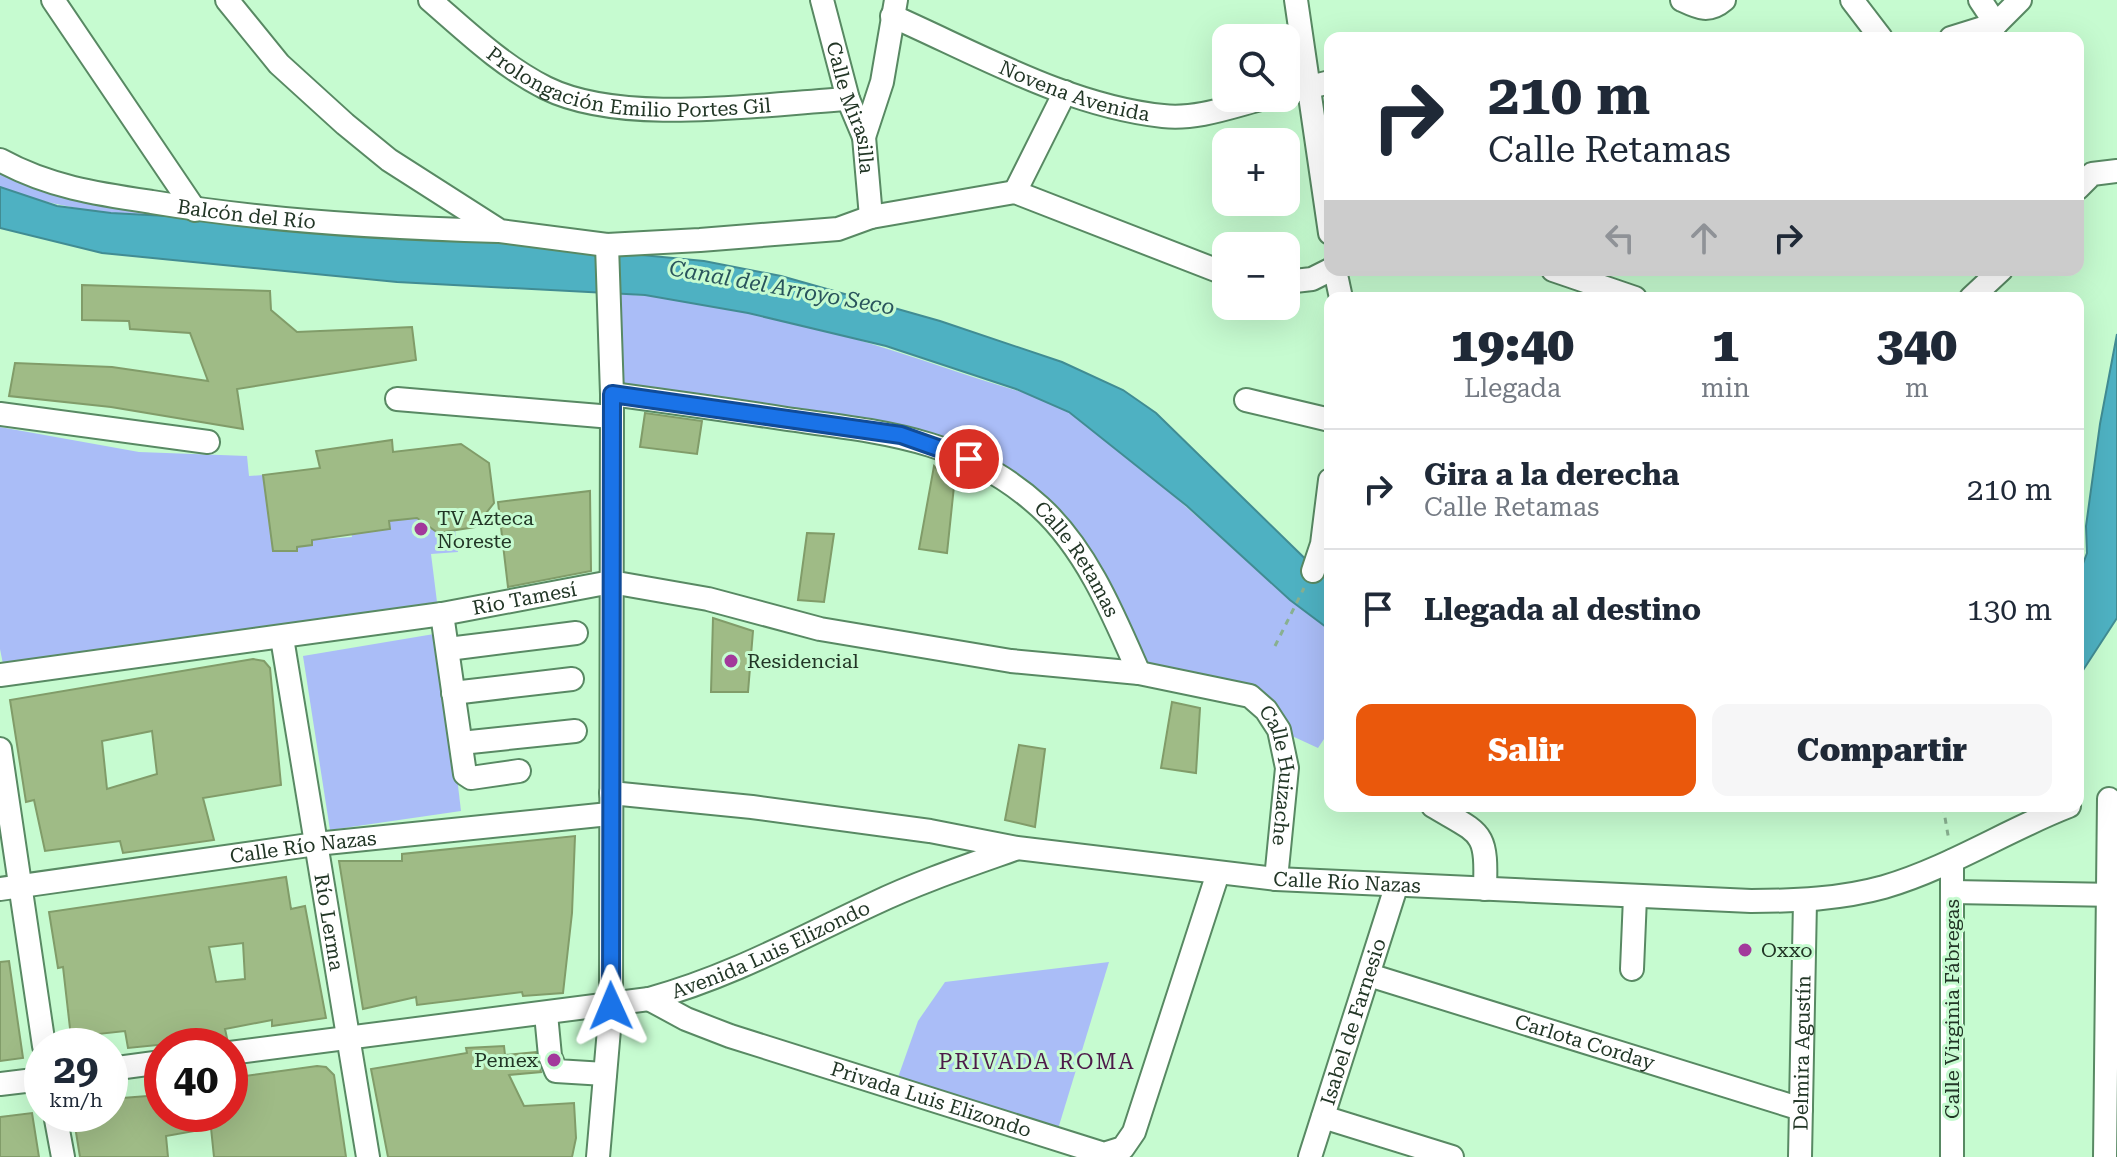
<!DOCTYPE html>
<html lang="es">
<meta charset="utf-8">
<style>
:root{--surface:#fff;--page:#f6f6f7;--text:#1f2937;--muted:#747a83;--line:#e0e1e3;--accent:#ea580c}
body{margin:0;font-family:"Roboto Serif",serif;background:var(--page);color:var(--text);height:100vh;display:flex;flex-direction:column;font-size:30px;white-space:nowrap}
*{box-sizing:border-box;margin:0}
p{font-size:26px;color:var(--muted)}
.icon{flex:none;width:44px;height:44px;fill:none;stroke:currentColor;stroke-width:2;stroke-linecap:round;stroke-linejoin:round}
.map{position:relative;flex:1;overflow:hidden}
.details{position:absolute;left:1324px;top:292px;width:760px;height:520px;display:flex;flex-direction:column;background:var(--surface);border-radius:16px;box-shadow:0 8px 32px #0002}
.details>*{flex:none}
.guide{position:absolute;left:1324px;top:32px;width:760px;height:244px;border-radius:16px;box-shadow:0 8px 32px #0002;background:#fff;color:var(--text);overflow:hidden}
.controls{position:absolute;left:1212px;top:24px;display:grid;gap:16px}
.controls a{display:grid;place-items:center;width:88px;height:88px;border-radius:16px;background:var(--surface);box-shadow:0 8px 32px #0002;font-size:40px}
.speed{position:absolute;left:24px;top:1028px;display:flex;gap:16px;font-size:40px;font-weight:700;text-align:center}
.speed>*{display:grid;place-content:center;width:104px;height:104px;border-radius:50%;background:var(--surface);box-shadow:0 8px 32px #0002;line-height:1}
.speed small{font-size:20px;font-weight:400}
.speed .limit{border:12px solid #d22;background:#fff;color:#111}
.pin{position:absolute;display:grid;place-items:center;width:68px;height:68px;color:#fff;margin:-34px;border:4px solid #fff;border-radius:50%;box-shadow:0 2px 8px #0007}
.me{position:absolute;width:88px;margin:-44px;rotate:359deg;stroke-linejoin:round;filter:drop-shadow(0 0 6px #0008)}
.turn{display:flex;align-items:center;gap:28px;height:168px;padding:0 32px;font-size:36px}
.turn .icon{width:104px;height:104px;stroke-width:2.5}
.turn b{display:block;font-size:56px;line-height:68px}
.lanes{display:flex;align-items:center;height:76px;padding:0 32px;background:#0003;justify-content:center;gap:40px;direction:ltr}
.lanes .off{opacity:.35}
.eta{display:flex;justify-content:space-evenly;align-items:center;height:136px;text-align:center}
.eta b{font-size:48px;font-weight:800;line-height:56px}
.cta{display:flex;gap:16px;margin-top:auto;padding:16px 32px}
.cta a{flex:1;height:92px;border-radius:16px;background:var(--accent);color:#fff;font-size:32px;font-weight:800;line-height:92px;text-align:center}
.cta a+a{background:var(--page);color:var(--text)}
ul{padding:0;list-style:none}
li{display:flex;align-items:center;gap:24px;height:120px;padding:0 32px;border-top:2px solid var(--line)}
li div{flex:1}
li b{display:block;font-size:30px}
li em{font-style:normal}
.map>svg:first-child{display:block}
.green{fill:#aabdf7}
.water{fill:#4eb1c2;stroke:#418c93;stroke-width:2}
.building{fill:#9fbb86;stroke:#819c69;stroke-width:2;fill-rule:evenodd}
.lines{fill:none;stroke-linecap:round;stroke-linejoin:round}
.minor-casing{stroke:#588963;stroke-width:26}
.path{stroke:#88b090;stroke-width:3;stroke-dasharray:6 6;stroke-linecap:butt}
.minor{stroke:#fff;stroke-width:22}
.route-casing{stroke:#114b97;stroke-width:20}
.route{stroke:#1a73e8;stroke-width:14}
.poi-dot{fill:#a2399b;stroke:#c6fbd0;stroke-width:3}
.labels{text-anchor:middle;stroke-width:6;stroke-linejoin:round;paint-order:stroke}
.street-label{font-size:20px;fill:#223626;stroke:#c6fbd0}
.poi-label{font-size:20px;fill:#223626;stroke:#c6fbd0;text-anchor:start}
.water-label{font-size:22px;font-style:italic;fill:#29545c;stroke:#c6fbd0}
.neighbourhood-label{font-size:22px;letter-spacing:2px;fill:#4d1a49;stroke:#c6fbd0}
</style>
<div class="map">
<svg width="2117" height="1157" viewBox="0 0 2117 1157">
<rect width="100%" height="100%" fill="#c6fbd0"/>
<!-- green -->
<g class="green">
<path d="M0 161 185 217C121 216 59 210 0 187Z"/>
<path d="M609 294C736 297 860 339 979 379 1009 389 1043 396 1070 413 1092 426 1112 445 1132 461 1200 516 1261 578 1330 630V730L1318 748 1279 730 1266 710 1139 673 1073 545 950 450 612 394Z"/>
<polygon points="0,427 139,452 247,456 249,476 263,475 273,551 296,551 297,547 312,545 312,540 352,537 351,531 389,529 389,521 417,518 455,530 458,552 431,554 437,602 3,664 0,649"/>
<polygon points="440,633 461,811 330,830 303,656"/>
<polygon points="1109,962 1058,1129 896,1083 918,1021 945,982"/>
</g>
<!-- water -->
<g class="water">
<polygon points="0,187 57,206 111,213 185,217 362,236 528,244 704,261 781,276 940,321 1062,362 1123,390 1156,413 1330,583 1330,630 1290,600 1187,506 1069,412 1016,389 886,346 748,313 645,295 397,282 102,253 0,228"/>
<polygon points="2117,334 2117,618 2078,678 2078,577 2087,553 2086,526 2100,424"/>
</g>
<!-- building -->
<g class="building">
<polygon points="82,285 270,291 271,310 297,332 412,327 416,360 237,389 243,429 111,407 9,396 15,363 112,367 208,381 190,333 130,329 129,321 82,320"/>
<polygon points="645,413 702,421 697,454 640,447"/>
<polygon points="392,440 393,452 461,444 489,463 494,503 475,527 438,533 417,518 389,521 390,529 312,540 312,545 297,547 297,551 273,551 263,475 320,468 316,451"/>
<polygon points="934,466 954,486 947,553 919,549"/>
<polygon points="590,491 591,571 508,587 498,502"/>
<polygon points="807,533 834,534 824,602 798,600"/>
<polygon points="713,618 753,631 748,692 711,692"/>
<path d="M253 659 264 661 270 668 281 785 203 798 214 840 123 853 120 841 45 851 34 800 26 802 10 700ZM152 731 157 774 107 789 102 741Z"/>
<polygon points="1172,702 1200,708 1196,773 1161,768"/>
<polygon points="1019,745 1045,749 1035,827 1005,820"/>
<polygon points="575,836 572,913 563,993 523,996 522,992 417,1005 416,997 363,1009 339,861 402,861 402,854"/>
<path d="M286 877 291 909 305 906 326 1018 272 1026V1020L225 1029 227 1038 128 1048 125 1031 71 1037 63 967 58 968 49 912ZM243 943 245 979 216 982 209 947Z"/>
<polygon points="9,961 23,1058 0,1061 0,962"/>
<polygon points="504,1046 505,1055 536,1052 541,1072 509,1075 524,1106 574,1103 576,1138 572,1157 388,1157 371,1069 467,1053 466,1048"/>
<polygon points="317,1066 326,1067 334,1075 346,1157 214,1157 211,1128 166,1136 168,1157 80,1157 73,1114 110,1114 110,1099 160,1095 162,1114 230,1114 230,1078"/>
<polygon points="32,1113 39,1157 0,1157 0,1117"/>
</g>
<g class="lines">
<!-- minor casing -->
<g class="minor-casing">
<g id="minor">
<polyline points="53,0 195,210"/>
<polyline points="227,0 279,64 345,124 389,160 500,231 607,245 700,240 838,229 871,217 1015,192 1226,274"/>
<path id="s1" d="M430 0C467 32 502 66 546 88 623 126 762 104 848 99"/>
<path id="s2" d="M822 0 848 99 864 137 871 217"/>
<polyline points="1296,0 1330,233"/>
<path d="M1682 0C1699 8 1709 13 1724 0"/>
<polyline points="1852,0 1881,38"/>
<polyline points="1980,0 1996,24"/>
<path id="s3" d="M892 16C978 54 1068 106 1163 116 1197 120 1233 106 1265 98"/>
<polyline points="1951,38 1996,24 2020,0"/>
<polyline points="1286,93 1330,82"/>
<polyline points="864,137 882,82 896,0"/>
<path id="s4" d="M0 160C49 187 98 194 152 202 266 221 382 228 498 231"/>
<polyline points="2078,188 2092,174 2117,171"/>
<polyline points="1015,192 1065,92"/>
<polyline points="1335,270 1341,298"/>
<polyline points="1553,270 1635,298"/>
<polyline points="1286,282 1312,279 1330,270"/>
<polyline points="1971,298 2001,270"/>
<path id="s5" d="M612 394C671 402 729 410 787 419 882 432 966 439 1040 507 1087 550 1114 616 1139 673"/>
<polyline points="397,399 612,417"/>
<polyline points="1246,400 1330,420"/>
<polyline points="0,414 208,442"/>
<polyline points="1313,571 1322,544 1330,480"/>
<polyline points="442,614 465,774 471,778 519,771"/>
<path id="s6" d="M282 638 368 1157"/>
<polyline points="448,649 576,633"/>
<path id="s7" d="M0 675 442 614 611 582 708 599 820 629 1011 661 1139 673 1250 696 1266 710 1279 730 1287 768 1276 879"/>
<polyline points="453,693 572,679"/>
<polyline points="461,743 575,731"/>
<polyline points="0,749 44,1046"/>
<path id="s8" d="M611 793 752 807 930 831 1017 848 1276 879 1751 901C1795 901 1841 899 1884 887 1949 868 2007 830 2069 806"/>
<path d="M1433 806C1482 835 1487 830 1485 889"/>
<path id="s9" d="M0 889 316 844 609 814"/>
<polyline points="1953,892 2117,895"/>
<polyline points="1632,969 1635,897"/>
<path id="s10" d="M1369 975 1801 1109"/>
<path id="s11" d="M649 999 686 1019 730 1036 1104 1154 1123 1148 1134 1132 1218 873"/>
<polyline points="546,1014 550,1056 556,1071 605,1074"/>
<path id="s12" d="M230 1053 649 999C730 977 798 939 873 904 919 882 967 866 1015 849"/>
<polyline points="110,1069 162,1062"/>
<polyline points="0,1084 42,1079"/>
<polyline points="55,1114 63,1157"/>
<polyline points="1323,1117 1452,1157"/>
<polyline points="598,1157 611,1006 612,394 607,245"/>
<path id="s13" d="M1310 1157 1396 887"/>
<path id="s14" d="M1800 1157 1805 901"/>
<polyline points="1952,1157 1952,861"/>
<polyline points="2105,1157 2109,799"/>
</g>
</g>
<!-- path -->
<g class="path">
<polyline points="1275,646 1304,588"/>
<polyline points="1943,806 1949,841"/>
</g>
<!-- minor -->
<use href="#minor" class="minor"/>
</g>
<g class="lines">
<!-- route casing -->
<g class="route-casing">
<polyline id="route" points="611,1006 612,394 901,435 969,459"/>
</g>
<!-- route -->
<use href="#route" class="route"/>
</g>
<!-- markers -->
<g class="poi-dot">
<circle cx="421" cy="529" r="8"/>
<circle cx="731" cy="661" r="8"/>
<circle cx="1745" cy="950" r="8"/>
<circle cx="554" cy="1060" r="8"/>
</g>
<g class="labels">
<!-- street labels -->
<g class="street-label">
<text dy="7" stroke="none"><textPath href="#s1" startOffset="226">Prolongación Emilio Portes Gil</textPath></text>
<text dy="7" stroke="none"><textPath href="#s3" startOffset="198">Novena Avenida</textPath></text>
<text dy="7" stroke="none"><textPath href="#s2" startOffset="112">Calle Mirasilla</textPath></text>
<text dy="7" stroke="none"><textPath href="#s4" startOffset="254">Balcón del Río</textPath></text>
<text dy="7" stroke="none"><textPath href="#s5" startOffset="514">Calle Retamas</textPath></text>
<text dy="7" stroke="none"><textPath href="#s7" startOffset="530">Río Tamesí</textPath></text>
<text dy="7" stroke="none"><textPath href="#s7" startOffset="1358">Calle Huizache</textPath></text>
<text dy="7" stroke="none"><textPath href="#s9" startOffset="306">Calle Río Nazas</textPath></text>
<text dy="7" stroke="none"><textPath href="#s8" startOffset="742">Calle Río Nazas</textPath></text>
<text dy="7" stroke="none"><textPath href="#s6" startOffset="288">Río Lerma</textPath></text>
<text dy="7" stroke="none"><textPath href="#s12" startOffset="554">Avenida Luis Elizondo</textPath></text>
<text transform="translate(1952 1009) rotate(-90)" y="7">Calle Virginia Fábregas</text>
<text dy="7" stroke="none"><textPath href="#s13" startOffset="142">Isabel de Farnesio</textPath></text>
<text dy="7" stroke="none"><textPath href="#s10" startOffset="226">Carlota Corday</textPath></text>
<text dy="7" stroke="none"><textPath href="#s14" startOffset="104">Delmira Agustín</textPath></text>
<text dy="7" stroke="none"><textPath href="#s11" startOffset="300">Privada Luis Elizondo</textPath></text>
</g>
<!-- poi labels -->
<g class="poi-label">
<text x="437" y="525">TV Azteca<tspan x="437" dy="23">Noreste</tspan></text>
<text x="747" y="668">Residencial</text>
<text x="1761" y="957">Oxxo</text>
<text x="538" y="1067" text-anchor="end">Pemex</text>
</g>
<!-- water labels -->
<g class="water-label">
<text transform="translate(782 287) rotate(10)" y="8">Canal del Arroyo Seco</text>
</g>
<!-- neighbourhood labels -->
<g class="neighbourhood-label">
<text x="1037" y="1069">PRIVADA ROMA</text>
</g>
</g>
</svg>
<div class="controls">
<a><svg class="icon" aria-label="search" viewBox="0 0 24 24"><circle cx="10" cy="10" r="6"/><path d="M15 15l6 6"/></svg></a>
<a>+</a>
<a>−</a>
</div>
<div class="speed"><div>29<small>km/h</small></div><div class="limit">40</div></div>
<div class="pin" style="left:969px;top:459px;background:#d93025"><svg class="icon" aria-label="arrive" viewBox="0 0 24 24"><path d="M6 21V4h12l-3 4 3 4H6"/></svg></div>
<svg class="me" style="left:611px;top:1006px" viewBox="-20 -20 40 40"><path d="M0-17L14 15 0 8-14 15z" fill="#1a73e8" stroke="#fff" stroke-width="4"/></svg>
<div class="guide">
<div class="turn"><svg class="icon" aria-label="right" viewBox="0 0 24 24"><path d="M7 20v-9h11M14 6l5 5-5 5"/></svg><div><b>210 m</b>Calle Retamas</div></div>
<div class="lanes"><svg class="icon off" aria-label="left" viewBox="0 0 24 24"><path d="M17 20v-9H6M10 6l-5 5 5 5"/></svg><svg class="icon off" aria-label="ahead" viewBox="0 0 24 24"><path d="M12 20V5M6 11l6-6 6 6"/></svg><svg class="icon" aria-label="right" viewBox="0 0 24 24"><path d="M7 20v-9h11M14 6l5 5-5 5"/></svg></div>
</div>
<section class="details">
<div class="eta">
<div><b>19:40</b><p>Llegada</p></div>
<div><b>1</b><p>min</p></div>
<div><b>340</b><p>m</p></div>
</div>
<ul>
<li><svg class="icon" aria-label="right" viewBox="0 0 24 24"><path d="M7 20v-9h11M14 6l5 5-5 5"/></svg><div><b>Gira a la derecha</b><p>Calle Retamas</p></div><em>210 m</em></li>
<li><svg class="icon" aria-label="arrive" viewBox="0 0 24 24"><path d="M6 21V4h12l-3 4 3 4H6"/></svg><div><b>Llegada al destino</b></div><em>130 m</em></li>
</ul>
<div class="cta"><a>Salir</a><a>Compartir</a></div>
</section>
</div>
